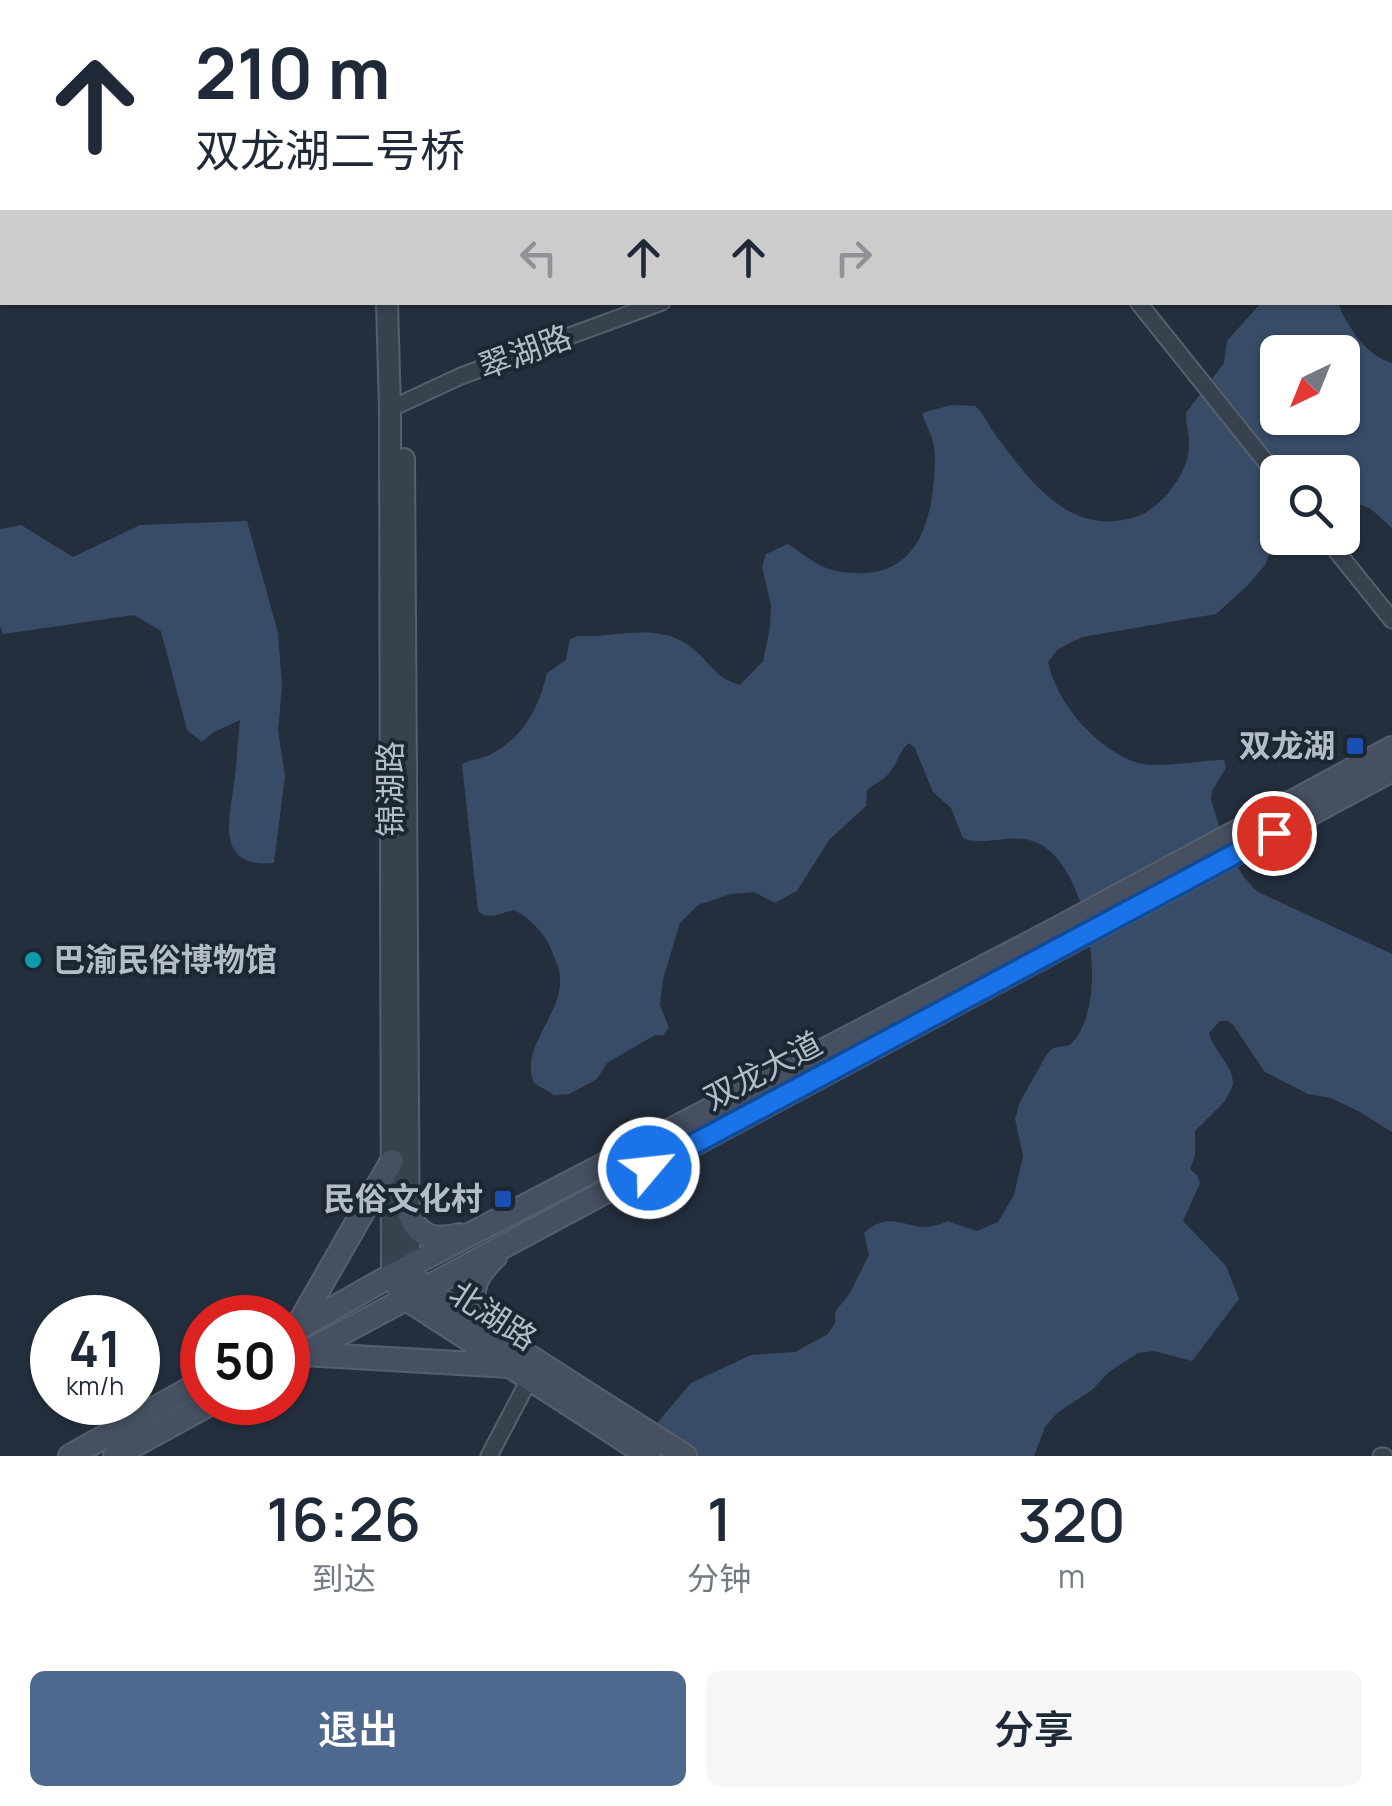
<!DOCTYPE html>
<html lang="zh">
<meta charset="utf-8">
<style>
:root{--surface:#fff;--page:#f6f6f7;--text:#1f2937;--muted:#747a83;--accent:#4f688e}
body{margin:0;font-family:Manrope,"Noto Sans SC",sans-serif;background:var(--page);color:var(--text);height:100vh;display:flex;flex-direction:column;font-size:38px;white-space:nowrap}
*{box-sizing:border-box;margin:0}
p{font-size:32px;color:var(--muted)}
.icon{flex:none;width:55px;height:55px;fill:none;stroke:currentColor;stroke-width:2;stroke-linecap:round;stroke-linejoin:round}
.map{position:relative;height:1456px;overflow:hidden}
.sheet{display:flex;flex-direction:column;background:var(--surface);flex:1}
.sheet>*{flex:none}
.guide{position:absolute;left:0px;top:0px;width:1392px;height:305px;box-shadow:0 2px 8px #0004;background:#fff;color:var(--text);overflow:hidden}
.needle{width:65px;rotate:223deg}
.buttons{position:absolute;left:1260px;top:335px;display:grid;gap:20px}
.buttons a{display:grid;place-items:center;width:100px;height:100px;border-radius:15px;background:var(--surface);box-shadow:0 2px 8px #0004;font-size:50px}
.speed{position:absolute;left:30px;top:1295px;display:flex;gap:20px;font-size:50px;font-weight:700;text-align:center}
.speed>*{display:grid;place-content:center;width:130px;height:130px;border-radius:50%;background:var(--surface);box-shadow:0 2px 8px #0004;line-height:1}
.speed small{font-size:25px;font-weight:400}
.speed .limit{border:15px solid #d22;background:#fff;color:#111}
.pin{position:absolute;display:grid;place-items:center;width:85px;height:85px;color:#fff;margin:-42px;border:5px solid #fff;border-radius:50%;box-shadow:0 2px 10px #0007}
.me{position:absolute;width:110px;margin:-55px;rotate:62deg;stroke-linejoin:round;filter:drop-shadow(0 0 8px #0008)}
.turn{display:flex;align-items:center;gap:35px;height:210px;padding:0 30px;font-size:45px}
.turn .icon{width:130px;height:130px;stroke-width:2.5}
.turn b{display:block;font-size:70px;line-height:85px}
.lanes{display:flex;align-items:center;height:95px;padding:0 30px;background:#0003;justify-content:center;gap:50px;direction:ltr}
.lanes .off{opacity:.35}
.eta{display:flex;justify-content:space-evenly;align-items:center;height:170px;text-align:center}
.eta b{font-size:60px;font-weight:600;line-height:70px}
.primary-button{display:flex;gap:20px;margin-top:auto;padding:20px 30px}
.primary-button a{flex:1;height:115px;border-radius:15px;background:var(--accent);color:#fff;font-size:40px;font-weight:600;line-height:115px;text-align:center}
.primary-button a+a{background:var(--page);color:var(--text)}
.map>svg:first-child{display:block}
.water{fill:#394c67;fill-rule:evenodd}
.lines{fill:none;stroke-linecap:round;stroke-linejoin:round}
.minor-casing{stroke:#565f6c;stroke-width:19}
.tertiary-casing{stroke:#565f6c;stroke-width:24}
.secondary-casing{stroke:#565f6c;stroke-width:26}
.trunk-casing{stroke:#434c59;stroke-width:29}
.minor{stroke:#38414e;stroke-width:15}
.tertiary{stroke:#38414e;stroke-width:20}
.secondary{stroke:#465061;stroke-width:22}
.trunk{stroke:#656462;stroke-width:25}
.rail{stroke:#5a6575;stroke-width:5;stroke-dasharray:10 10;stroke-linecap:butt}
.route-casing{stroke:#114b97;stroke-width:25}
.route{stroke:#1a73e8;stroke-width:18}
.transit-dot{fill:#1a4fb4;stroke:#1d2633;stroke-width:4}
.culture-dot{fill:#0f9aa8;stroke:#1d2633;stroke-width:4}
.labels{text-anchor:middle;stroke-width:8;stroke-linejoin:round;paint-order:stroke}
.street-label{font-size:32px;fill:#b4bcc9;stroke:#1d2633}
.poi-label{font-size:32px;font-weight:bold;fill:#b4bcc9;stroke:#1d2633;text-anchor:end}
</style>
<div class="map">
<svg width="1392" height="1456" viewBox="0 0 1392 1456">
<rect width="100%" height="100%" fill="#242f3e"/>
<!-- water -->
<g class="water">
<path d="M1261 303H1338C1347 326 1366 356 1392 363V528L1371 509 1343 498 1342 472H1315L1302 461 1294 472H1278L1277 533 1265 565 1248 585 1216 614 1082 637 1058 649 1048 662C1057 704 1097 750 1138 763 1159 769 1201 760 1224 760L1226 768 1212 791 1211 800C1222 834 1231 868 1258 892L1392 954V1132L1360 1112 1331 1098 1308 1094 1265 1072 1234 1026 1228 1021H1220L1209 1033C1215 1054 1234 1066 1233 1085L1225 1101 1195 1131V1155L1190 1169 1197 1175 1200 1183 1183 1221 1226 1266 1239 1299 1192 1361 1154 1351 1138 1353 1109 1372 1092 1390 1057 1413 1045 1427 1034 1456H629L691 1383 751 1355 795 1352 828 1334 835 1323V1312L850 1293 869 1255 864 1233C896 1204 911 1240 947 1221L977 1231 998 1222 1014 1195 1023 1156 1015 1119 1020 1102 1047 1054 1053 1048 1070 1045C1112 1006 1090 868 1038 843 1011 831 984 848 963 838L951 808 933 792 915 748 909 743C899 751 898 763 889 773 883 781 874 784 867 790L866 806 829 840 797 891 775 903 754 892 731 894 698 905 680 923 663 979 660 1005 669 1028 663 1035H655L607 1063 597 1079 569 1094 554 1095 534 1083C519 1047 562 1016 560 979 560 967 555 960 551 949 545 934 529 917 514 910 500 913 489 921 478 911L462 764C471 759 484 759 493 753 525 735 539 707 547 673L566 660 570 639 578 636C613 638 654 623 685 643 708 657 713 678 740 685L763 661 770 628 771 605 762 567 766 554 788 544C803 554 817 567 836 571 896 582 923 553 932 497 934 480 937 460 933 442 931 433 925 423 922 413L951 405 975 406C985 415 989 427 997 437 1032 484 1072 539 1138 516 1163 507 1190 470 1189 444 1189 433 1186 424 1186 413L1224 363 1227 341ZM1278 352H1342V418H1278Z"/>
<path d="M247 521 278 633 282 687 278 730 285 776 274 863C213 869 230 816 235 777 237 758 238 739 240 720L214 732 202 742 187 730 161 631 134 615 3 634 0 626V529L21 525 73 557 140 525Z"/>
</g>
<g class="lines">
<!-- minor casing -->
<g class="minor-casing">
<g id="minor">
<polyline points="714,0 715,2"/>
<polyline points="934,0 934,2"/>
<polyline points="1031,0 1031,2"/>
<polyline points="1352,0 1352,2"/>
<polyline points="785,2 791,0"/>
<polyline points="1390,51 1392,51"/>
<polyline points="1138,302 1278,477"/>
<polyline points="390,409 461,376 662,302"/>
<polyline points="1326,538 1392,620"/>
<polyline points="489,1456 532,1374"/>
<polyline points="1381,1456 1384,1456"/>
</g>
</g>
<!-- tertiary casing -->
<g class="tertiary-casing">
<g id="tertiary">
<polyline points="22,2 26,0"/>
<polyline points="406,2 409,0"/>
<polyline points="431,2 434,0"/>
<polyline points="0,16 2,14"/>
<polyline points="0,243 2,241"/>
<polyline points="0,265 2,264"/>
<polyline points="0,286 2,284"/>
<polyline points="387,302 390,409 392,1275"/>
<polyline points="404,459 409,1266"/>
</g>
</g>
<!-- secondary casing -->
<g class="secondary-casing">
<g id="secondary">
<path d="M409 1213C418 1238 435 1241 459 1235"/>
<polyline points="417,1280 422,1288 685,1456"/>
<polyline points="399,1287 405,1298 649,1456"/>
<path d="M489 1326C465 1301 471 1279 495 1257"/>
<polyline points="297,1327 392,1161"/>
<polyline points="288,1334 392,1275 1049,933 1392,748"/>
<polyline points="303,1354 510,1366"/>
<polyline points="288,1362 1392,770"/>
<polyline points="70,1456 202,1382"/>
<polyline points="115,1456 213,1402"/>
</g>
</g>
<!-- trunk casing -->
<g class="trunk-casing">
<g id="trunk">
<polyline points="354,0 354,2"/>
<polyline points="201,2 205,0"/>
<polyline points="258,2 262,0"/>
<polyline points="0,124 2,123"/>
<polyline points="0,156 2,155"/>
</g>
</g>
<!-- minor -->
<use href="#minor" class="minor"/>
<!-- tertiary -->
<use href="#tertiary" class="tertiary"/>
<!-- secondary -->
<use href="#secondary" class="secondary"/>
<!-- trunk -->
<use href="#trunk" class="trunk"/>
<!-- rail -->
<g class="rail">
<polyline points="334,2 338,0"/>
<polyline points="0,213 2,212"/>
</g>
</g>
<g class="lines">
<!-- route casing -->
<g class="route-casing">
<polyline id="route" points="649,1168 1274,833"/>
</g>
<!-- route -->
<use href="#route" class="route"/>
</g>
<!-- markers -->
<g class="transit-dot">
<rect x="1345" y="736" width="20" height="20" rx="5"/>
<rect x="493" y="1189" width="20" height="20" rx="5"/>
</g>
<circle class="culture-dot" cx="33" cy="960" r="10"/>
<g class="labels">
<!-- street labels -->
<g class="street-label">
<text transform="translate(525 352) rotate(-20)" y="11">翠湖路</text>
<text transform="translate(391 789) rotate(-90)" y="11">锦湖路</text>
<text transform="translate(763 1071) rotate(-28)" y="11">双龙大道</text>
<text transform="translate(493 1316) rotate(33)" y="11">北湖路</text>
</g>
<!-- poi labels -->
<g class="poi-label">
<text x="1335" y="757">双龙湖</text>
<text x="53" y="971" text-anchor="start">巴渝民俗博物馆</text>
<text x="483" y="1210">民俗文化村</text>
</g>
</g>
</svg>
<div class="buttons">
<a><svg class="needle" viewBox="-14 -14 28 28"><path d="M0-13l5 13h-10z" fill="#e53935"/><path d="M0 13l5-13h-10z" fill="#747a83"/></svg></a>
<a><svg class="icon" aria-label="search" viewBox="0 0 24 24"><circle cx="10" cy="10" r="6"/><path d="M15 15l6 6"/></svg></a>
</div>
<div class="speed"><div>41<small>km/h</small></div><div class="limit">50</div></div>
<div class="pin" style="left:1274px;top:833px;background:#d93025"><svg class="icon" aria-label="arrive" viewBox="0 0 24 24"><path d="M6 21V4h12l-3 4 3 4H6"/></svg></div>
<svg class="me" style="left:649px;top:1168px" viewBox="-20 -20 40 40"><circle r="17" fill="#1a73e8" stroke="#fff" stroke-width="3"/><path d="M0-11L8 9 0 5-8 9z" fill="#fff"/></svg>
<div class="guide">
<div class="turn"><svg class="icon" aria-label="ahead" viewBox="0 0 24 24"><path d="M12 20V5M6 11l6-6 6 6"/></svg><div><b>210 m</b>双龙湖二号桥</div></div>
<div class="lanes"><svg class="icon off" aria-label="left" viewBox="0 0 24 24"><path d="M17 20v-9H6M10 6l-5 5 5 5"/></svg><svg class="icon" aria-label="ahead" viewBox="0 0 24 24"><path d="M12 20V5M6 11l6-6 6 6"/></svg><svg class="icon" aria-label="ahead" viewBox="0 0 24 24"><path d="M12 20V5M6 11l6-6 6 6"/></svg><svg class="icon off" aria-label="right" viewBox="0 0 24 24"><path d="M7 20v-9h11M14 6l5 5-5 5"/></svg></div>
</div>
</div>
<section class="sheet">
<div class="eta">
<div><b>16:26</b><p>到达</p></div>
<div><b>1</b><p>分钟</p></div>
<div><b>320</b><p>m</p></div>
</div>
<div class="primary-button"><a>退出</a><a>分享</a></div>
</section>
